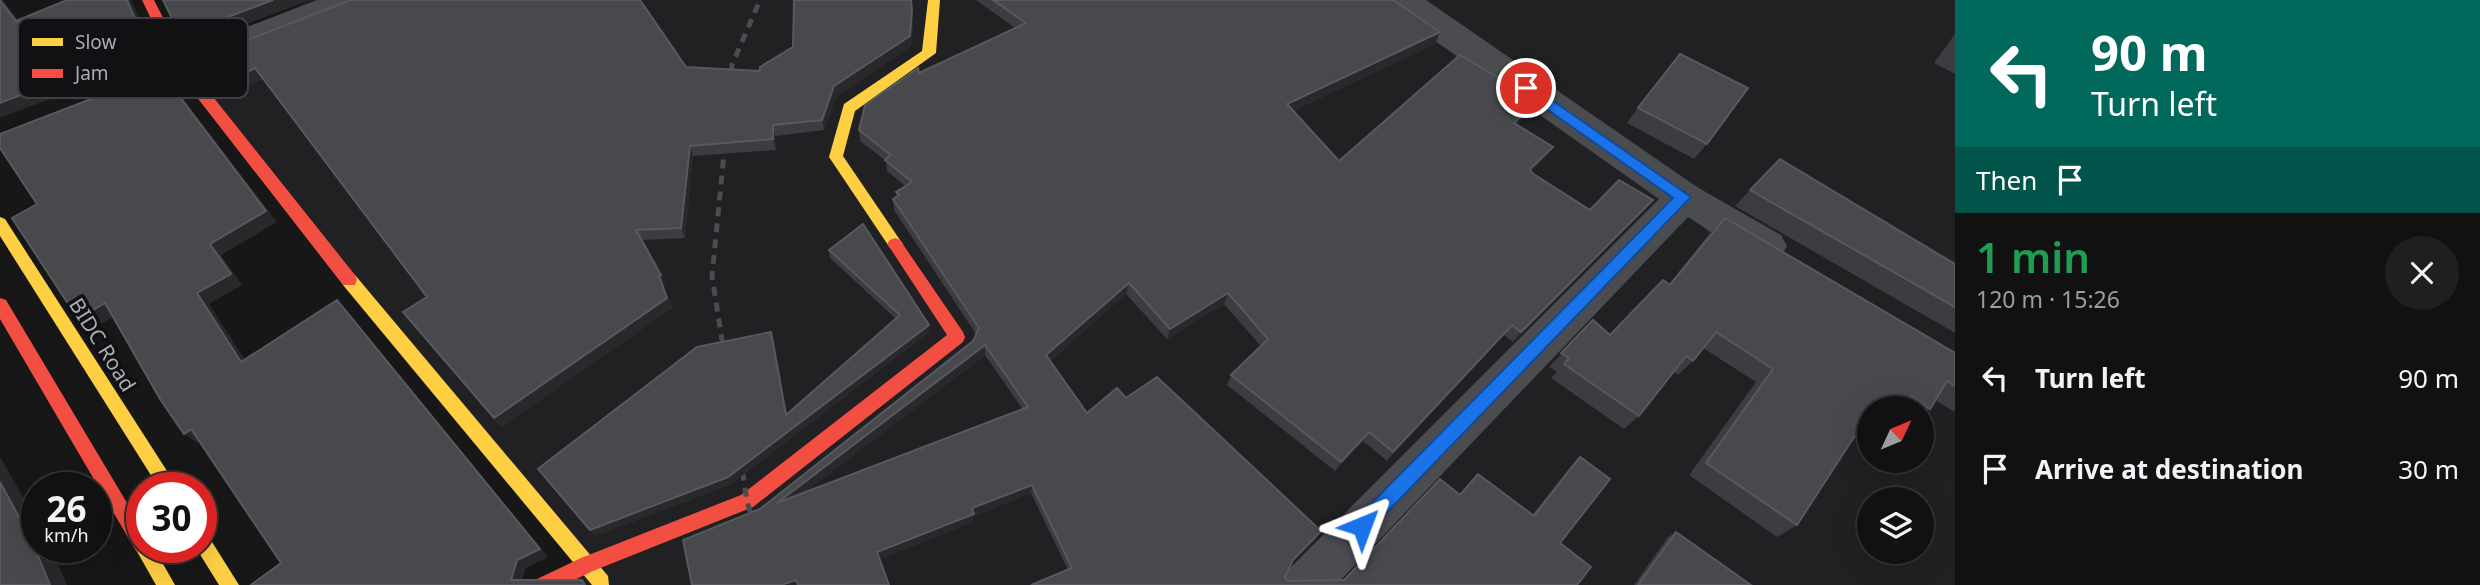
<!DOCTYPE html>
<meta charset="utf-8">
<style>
:root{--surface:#111;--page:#1e1f1f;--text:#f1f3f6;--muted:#9c9d9f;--line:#303131}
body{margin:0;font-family:"Noto Sans",sans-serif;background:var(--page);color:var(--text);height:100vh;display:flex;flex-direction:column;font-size:26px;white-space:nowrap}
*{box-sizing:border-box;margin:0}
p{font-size:23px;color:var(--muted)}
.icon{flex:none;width:38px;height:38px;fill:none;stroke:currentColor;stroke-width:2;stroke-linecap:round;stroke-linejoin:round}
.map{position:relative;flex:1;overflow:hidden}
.details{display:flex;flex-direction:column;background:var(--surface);width:525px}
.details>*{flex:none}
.guide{background:#00695c;color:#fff;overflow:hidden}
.needle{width:46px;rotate:46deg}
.controls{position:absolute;left:1857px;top:396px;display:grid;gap:14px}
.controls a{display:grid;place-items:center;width:77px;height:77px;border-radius:50%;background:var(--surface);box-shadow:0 7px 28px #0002,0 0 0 2px var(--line);font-size:35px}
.speed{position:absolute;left:21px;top:472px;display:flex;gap:14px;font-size:35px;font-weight:700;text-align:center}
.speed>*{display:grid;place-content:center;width:91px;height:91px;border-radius:50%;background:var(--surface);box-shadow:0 7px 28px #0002,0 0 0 2px var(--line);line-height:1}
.speed small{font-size:18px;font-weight:400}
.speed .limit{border:10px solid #d22;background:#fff;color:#111}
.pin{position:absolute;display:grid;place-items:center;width:60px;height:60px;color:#fff;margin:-30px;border:4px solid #fff;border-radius:50%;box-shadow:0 2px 7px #0007}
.me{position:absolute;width:77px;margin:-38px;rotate:44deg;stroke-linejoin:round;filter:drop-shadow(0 0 5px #0008)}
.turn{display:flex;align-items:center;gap:24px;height:147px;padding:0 21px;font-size:32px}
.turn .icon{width:91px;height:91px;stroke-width:2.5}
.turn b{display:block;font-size:49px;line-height:60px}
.then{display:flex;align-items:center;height:66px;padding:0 21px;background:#0003;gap:14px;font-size:26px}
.round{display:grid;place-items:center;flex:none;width:74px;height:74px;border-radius:37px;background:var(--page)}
.headline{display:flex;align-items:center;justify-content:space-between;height:119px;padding:0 21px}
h1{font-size:42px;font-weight:600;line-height:52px;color:#1e9e55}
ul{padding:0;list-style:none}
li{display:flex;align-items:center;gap:21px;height:91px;padding:0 21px}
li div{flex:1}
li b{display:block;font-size:26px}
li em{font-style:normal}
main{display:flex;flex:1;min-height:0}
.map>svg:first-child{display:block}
.built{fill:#212124;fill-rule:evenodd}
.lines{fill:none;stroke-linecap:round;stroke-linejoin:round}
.street{fill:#4b4c50;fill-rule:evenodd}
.slow{fill:#ffcf43;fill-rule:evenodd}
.jam{fill:#f24e42;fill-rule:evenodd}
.rail{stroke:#4b4c4f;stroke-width:5;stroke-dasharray:9 7;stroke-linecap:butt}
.wall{fill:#3c3d40;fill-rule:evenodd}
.shaded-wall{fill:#28292a}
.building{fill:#48494d;stroke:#57595e;stroke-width:2;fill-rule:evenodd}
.route{fill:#1a73e8;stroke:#114b97;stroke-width:2}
.labels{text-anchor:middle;stroke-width:7;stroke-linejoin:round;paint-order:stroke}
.street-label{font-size:21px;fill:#a8adb8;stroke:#111113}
.key{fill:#111113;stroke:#3e4045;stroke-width:2}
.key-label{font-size:19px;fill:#a8adb8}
</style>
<main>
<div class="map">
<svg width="1955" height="585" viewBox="0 0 1955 585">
<rect width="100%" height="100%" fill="#171717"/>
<!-- built -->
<path class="built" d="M309 0H1955V585H550L586 564 180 66ZM1869 408H1922V460H1869ZM1869 499H1922V551H1869Z"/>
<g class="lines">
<!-- street -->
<g class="street">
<polygon points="317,0 364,0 359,8 125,101 113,104 101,101 96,92 101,83"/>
<path d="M1389 0H1426L1697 187 1781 235 1787 246 1781 257C1751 267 1713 232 1688 217L1336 585H1282L1289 569 1659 199 1424 33Z"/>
</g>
<!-- slow -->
<g class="slow">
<polygon points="928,0 940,0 936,53 855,111 843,156 900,240 903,244 900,248 890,248 829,157 844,104 922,51"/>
<polygon points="0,217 5,219 178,488 159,488 0,236"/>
<polygon points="349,273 355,275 608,576 609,585 592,585 343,285 341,280 343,275"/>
<polygon points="201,531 207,534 239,585 219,585 196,548 201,548"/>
<polygon points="142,540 142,548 154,548 175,585 156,585 135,548 138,542"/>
</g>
<!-- jam -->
<g class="jam">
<polygon points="142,0 154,0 186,63 355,275 357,280 355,285 343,285 175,69"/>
<polygon points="895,238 900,240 963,332 965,337 963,342 753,507 593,571 564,585 535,585 537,579 581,558 741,495 947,335 890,248 887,244 890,240"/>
<polygon points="0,298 6,300 142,528 142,548 150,548 148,551 142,554 136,551 0,319"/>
</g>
<!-- rail -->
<g class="rail">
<polyline points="730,88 732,65 760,0"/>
<polyline points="725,359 712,276 726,133"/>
<polyline points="740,456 747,501 756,531"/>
</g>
</g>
<!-- wall -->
<g class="wall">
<polygon points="351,0 686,67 760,71 913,21 911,46 836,97 824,130 775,136 776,150 693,156 685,238 641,240 666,285 663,286 672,308 501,427 403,312 427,297 263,79 226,97"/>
<path d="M976 0H1393L1440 32 1435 44 1293 111 1339 161 1537 101 1530 112 1517 124 1553 147 1545 158 1531 171 1532 173 1590 210 1653 200 1643 211 1513 342 1504 335 1387 461 1363 441 1335 471 1227 385 1231 375 1261 346 1224 304 1167 339 1126 294 1050 361 1087 413 1126 398 1316 539 1291 563 1285 577 1287 581 1344 580 1460 494 1478 474 1532 515 1571 466 1580 457 1560 543 1577 585H1031L1068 570 1031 493 974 516V522L760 509 973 341 976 334 894 210 893 199 897 197 896 192 905 186 887 171 886 161 860 141 859 130 919 73 1015 28ZM985 355 1023 410 805 492Z"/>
<polygon points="1955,34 1955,74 1934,63"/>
<polygon points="1638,108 1707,144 1694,159 1627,123"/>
<polygon points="1780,159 1955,264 1955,333 1735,206"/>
<polygon points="1725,218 1955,353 1955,412 1935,400 1930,409 1922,414 1922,408 1869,408 1869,437 1859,430 1797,525 1777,537 1689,475 1756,382 1703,348 1693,361 1678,375 1674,372 1639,416 1624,429 1551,378 1557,372 1549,367 1593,320 1610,335 1669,284 1710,233"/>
<polygon points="829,250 929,332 731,484 595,536 538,469 774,340 787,414 896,319 830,258"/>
<polygon points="1676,532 1751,585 1634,585 1668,537"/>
</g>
<!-- shaded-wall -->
<g class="shaded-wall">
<polygon points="0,0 3,0 27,32 16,21"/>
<polygon points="127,0 131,0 157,58 0,118 0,103"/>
<polygon points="273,0 310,0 189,46 180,35"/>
<polygon points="912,10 913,21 911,46 836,97 824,130 822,120 834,86"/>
<polygon points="1440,32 1435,44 1283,116 1287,104"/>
<polygon points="255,68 264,79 226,97 217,87"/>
<polygon points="161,72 172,84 277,222 221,255 242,285 209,304 253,372 241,362 197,293"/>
<polygon points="1537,101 1530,112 1507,134 1514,123"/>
<polygon points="773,125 775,136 776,150 773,139"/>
<polygon points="690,146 693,156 685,238 681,228"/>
<polygon points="1553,147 1545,158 1523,180 1530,169"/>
<polygon points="1653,200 1643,211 1513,342 1521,332"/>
<polygon points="661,275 666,285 663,286 672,308 501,427 494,418"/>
<polygon points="1129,283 1126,294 1045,365 1046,355"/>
<polygon points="1228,293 1224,304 1167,339 1170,329"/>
<polygon points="337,300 347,311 548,557 526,568 520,585 511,580"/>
<polygon points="105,303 118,314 92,329 78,319"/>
<polygon points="929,325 929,332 731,484 595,536 590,530 728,477"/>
<polygon points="1512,325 1504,335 1387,461 1393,452"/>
<polygon points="771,332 774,340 788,422 786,415"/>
<polygon points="985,345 985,355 780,511 777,503"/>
<polygon points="191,429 204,438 197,443 184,434"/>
<polygon points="1369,432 1363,441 1335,471 1341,462"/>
<polygon points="0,457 1,458 37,522 37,548 51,548 67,585 50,585 0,482"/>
<polygon points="1032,485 1031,493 974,516 974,522 879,560 877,552 972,508"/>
<polygon points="1321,531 1316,539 1287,567 1293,560"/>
<polygon points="796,580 798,585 781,585"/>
</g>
<!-- building -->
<g class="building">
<polygon points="0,0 16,21 67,0 127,0 147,47 0,103"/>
<polygon points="163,0 273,0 180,35"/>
<polygon points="351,0 640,0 686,67 760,71 760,67 793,47 794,0 911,0 912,10 910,36 834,86 822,120 773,125 773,139 690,146 681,228 636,230 661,275 659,276 667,298 494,418 403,312 427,297 255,68 217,87 196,60"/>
<path d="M993 0H1393L1440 32 1287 104 1339 161 1460 55 1537 101 1514 123 1553 147 1530 169 1532 173 1590 210 1619 180 1653 200 1521 332 1512 325 1393 452 1369 432 1341 462 1231 375 1268 339 1228 293 1170 329 1129 283 1046 355 1087 413 1117 388 1126 398 1157 377 1321 531 1293 560 1285 577 1287 581 1344 580 1440 479 1460 495 1478 474 1534 516 1580 457 1610 479 1560 543 1591 567 1577 585H1031L1072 568 1032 485 972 508 974 514 877 552 889 585H798L796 580 781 585H692L683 540 760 509 973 341 979 328 893 199 899 195 896 192 912 182 885 160 891 155 859 130 865 105 918 68 919 73 1026 23ZM985 345 1028 407 777 503Z"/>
<polygon points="1680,54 1748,88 1707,144 1638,108"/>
<polygon points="161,72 266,211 210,244 231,274 197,293 241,362 337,300 540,549 517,560 511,580 582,580 585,585 251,585 281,563 191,429 184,434 160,399 105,303 78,319 12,218 37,204 0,148 0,134"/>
<polygon points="1780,159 1955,264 1955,307 1750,190"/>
<polygon points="1725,218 1955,353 1955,386 1947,381 1930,409 1911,396 1904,408 1869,408 1869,414 1797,525 1706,463 1773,369 1716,332 1693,361 1686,356 1639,416 1564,364 1569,358 1561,353 1593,320 1610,335 1663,280 1670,285"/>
<polygon points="863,224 929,325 728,477 590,530 538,469 697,347 771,332 786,415 900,315 829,250"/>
<polygon points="0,482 32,541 50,585 0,585"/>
<polygon points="1676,532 1751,585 1638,585"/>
</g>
<!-- route -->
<polygon class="route" points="1526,82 1691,197 1368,532 1362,535 1355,532 1353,526 1355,520 1673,198 1521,91 1519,88"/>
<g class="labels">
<!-- street labels -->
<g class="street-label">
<text transform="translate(102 345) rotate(58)" y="7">BIDC Road</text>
</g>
</g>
<!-- legend -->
<rect x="18" y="18" width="230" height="80" rx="10" class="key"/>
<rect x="32" y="38" width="31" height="8" fill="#ffcf43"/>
<rect x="32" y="69" width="31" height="9" fill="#f24e42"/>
<g class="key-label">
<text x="75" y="49">Slow</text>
<text x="75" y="80">Jam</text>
</g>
</svg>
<div class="controls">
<a><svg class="needle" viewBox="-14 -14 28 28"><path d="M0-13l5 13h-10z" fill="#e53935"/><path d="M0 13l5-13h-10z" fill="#9c9d9f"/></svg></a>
<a><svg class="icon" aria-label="layers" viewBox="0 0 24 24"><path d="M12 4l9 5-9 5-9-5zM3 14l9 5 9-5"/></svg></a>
</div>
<div class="speed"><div>26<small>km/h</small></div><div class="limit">30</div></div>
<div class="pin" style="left:1526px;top:88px;background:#d93025"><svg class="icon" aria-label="arrive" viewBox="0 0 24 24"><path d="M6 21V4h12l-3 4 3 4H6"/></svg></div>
<svg class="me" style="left:1362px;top:526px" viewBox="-20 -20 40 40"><path d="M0-17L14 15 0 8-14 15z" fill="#1a73e8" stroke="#fff" stroke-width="4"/></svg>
</div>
<section class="details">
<div class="guide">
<div class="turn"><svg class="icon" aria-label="left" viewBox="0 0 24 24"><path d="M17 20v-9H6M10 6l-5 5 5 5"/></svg><div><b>90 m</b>Turn left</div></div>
<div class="then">Then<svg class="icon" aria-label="arrive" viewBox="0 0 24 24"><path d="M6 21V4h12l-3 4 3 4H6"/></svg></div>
</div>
<div class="headline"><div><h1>1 min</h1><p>120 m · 15:26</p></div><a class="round"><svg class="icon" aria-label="close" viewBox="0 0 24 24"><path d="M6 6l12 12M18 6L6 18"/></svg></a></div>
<ul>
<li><svg class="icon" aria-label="left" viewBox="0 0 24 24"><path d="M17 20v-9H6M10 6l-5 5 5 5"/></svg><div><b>Turn left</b></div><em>90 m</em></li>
<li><svg class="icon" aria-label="arrive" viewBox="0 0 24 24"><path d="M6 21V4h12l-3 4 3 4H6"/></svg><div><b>Arrive at destination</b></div><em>30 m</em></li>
</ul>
</section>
</main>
